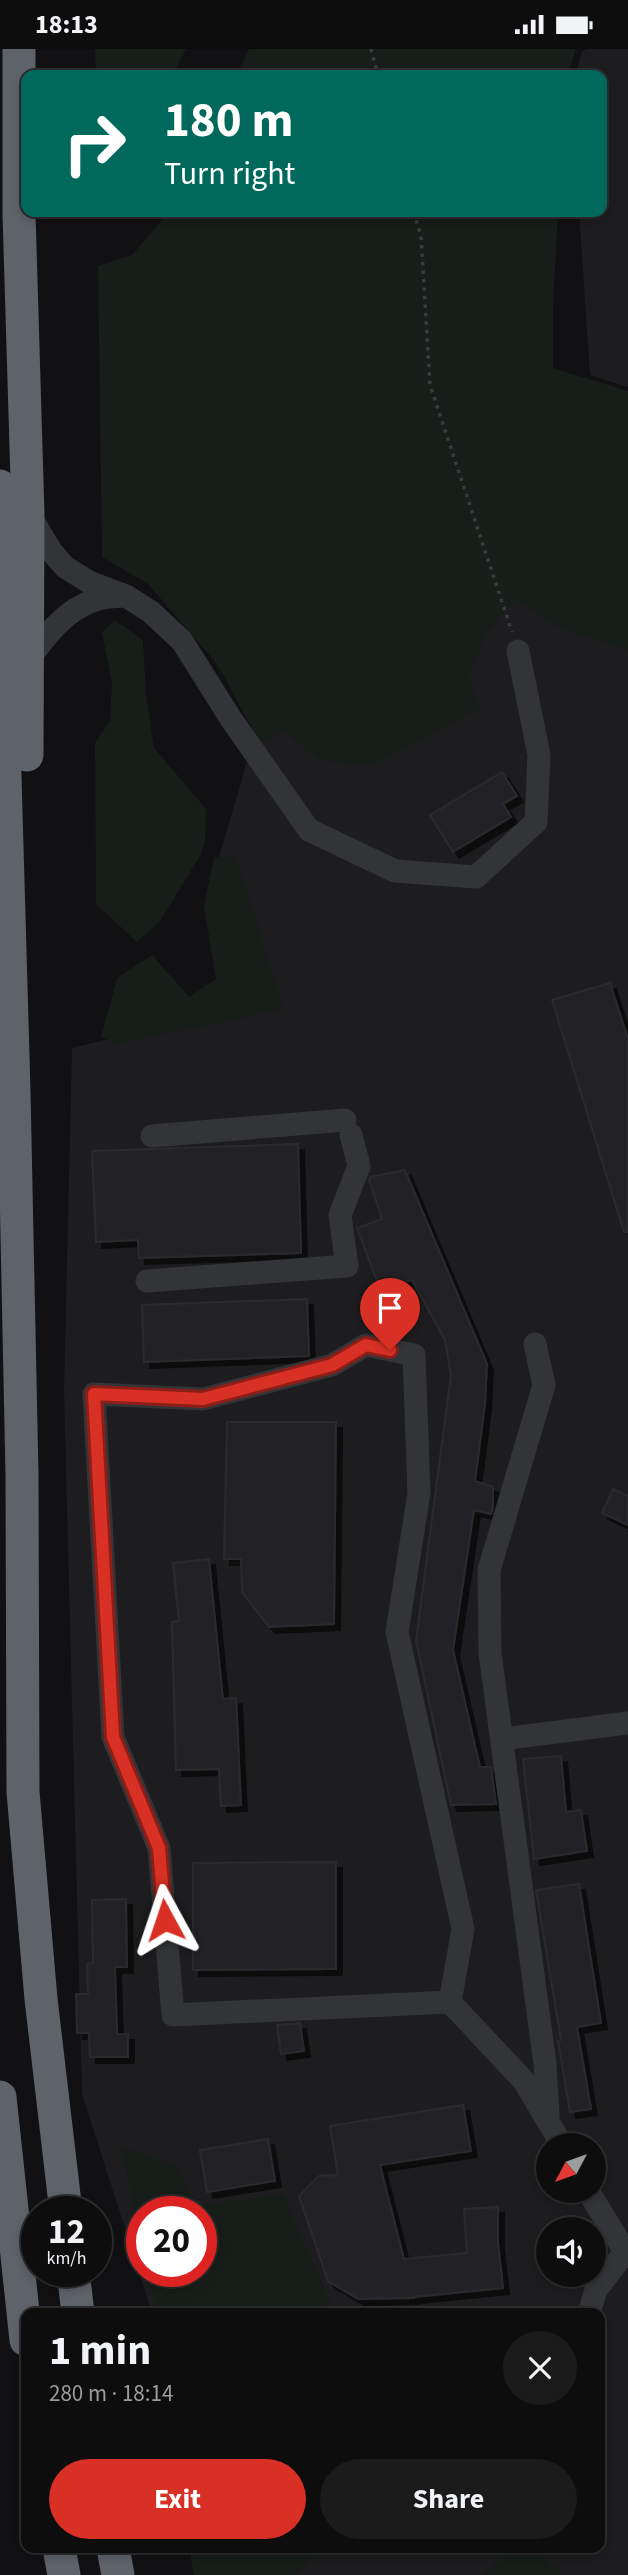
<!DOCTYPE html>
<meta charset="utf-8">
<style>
:root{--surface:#0d0d0e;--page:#1b1b1c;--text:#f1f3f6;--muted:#9a9c9e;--line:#2d2d2e;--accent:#d93025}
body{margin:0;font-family:"Source Sans 3",sans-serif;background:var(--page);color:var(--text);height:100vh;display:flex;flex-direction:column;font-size:26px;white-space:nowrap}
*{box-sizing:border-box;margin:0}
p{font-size:23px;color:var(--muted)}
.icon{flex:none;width:38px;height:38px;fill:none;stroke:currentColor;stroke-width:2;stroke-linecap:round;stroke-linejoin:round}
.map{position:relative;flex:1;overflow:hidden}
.side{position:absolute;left:21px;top:2259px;width:584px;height:245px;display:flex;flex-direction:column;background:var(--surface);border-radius:14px;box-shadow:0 4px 10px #0003,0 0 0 2px var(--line)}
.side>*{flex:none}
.banner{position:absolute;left:21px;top:21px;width:586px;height:147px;border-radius:14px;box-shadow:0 4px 10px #0003,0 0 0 2px var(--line);background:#00695c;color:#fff;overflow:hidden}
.needle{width:46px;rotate:229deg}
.fabs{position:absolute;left:536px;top:2084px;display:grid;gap:14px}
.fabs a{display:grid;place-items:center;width:70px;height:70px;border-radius:50%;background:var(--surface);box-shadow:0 4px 10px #0003,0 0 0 2px var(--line);font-size:35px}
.speed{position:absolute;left:21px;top:2147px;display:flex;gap:14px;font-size:35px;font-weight:700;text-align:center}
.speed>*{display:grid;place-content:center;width:91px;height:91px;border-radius:50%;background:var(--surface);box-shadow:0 4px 10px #0003,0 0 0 2px var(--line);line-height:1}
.speed small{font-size:18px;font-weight:400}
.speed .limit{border:10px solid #d22;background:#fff;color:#111}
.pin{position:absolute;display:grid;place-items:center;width:60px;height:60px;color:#fff;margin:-72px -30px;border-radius:50% 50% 50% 0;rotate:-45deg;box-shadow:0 0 7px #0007}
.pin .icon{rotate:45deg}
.me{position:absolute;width:77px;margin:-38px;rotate:355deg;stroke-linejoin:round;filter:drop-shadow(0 0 5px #0008)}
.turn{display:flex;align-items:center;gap:24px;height:147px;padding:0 28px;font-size:32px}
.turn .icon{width:91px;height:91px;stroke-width:2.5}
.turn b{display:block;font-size:49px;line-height:60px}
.round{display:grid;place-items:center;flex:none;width:74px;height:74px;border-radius:37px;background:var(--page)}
.head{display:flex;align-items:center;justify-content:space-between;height:119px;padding:0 28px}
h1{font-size:42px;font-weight:700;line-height:52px}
.cta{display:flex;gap:14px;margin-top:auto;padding:14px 28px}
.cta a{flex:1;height:80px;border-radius:42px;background:var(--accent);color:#fff;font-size:28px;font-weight:700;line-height:80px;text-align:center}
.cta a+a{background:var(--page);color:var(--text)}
.status{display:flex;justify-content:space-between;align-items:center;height:49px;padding:0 35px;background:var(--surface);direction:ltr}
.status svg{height:19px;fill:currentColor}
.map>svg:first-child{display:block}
.built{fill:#1d1d20;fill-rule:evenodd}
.green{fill:#171d18}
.building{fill:#242427;stroke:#2b2b2f;stroke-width:2;filter:url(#shadow)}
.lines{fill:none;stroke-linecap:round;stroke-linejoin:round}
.path{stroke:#383b3f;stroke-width:3.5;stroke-dasharray:3.5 5;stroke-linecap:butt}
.minor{stroke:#323438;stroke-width:23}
.highway{stroke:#5e6269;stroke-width:33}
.route-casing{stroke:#8d1f18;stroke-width:18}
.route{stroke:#d93025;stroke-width:12}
</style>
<div class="status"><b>18:13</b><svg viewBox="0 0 49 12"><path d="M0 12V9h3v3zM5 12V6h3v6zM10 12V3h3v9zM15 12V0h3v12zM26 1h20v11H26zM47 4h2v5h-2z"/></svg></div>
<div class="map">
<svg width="628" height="2526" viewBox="0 0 628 2526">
<defs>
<filter id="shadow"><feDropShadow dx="6" dy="6" stdDeviation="0" flood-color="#0009"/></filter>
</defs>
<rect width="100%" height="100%" fill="#111113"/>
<!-- built -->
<g class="built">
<polygon points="588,0 628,0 628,338 590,326 579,163 602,163 602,26 575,26 582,2"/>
<path d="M505 513 628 585V2526H292L284 2499H600V2264H152L82 2045 64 1342 72 999 256 954 215 822 260 668ZM548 2096H593V2142H548ZM142 2163H201V2222H142ZM548 2180H593V2226H548Z"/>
</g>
<!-- green -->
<g class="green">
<polygon points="95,0 186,0 173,26 96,26"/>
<polygon points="249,0 576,0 568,26 236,26"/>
<polygon points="169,163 558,163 553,260 553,319 628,342 628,601 559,579 516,550 485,586 468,628 480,659 372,716 320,711 283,681 260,694 217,615 148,535 102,508 98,217 132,206"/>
<polygon points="115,571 143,591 146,645 154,699 206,760 205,793 200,807 160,872 137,893 96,855 95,694 110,672 112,634 102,583"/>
<polygon points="235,807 284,960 115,995 101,988 117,929 152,906 189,948 216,930 204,858 214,808"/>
<polygon points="121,2098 176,2117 196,2156 283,2146 335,2264 286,2264 281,2260 266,2264 157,2264 148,2223 201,2222 201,2163 142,2163 142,2194"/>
<polygon points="189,2499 321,2499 296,2526 194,2526"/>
<polygon points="515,2499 529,2499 563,2526 481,2526"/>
</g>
<!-- building -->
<g class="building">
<polygon points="502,723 517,747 503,755 511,768 453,803 430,766"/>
<polygon points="610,934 628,990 628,1183 624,1183 552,951"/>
<polygon points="298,1095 301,1204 139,1209 138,1191 96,1193 92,1102"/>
<polygon points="405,1121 487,1315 485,1355 475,1432 493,1438 493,1458 491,1465 474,1461 453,1601 480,1718 491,1718 496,1755 451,1756 416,1591 451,1326 445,1291 412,1231 380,1240 357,1179 382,1170 369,1131 370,1128"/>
<polygon points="307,1250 309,1307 144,1313 142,1256"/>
<polygon points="227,1373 336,1373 334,1575 269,1578 242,1543 241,1510 224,1510"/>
<polygon points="613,1440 628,1447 628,1476 602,1464"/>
<polygon points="209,1510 223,1650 236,1649 241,1756 221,1757 219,1720 176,1721 172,1573 179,1572 173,1514"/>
<polygon points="561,1707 566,1763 581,1761 587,1802 534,1810 523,1710"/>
<polygon points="336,1813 336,1920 193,1921 193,1814"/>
<polygon points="579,1835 601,1974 577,1978 591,2060 570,2063 558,1992 561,1991 536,1841"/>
<polygon points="126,1850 127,1918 115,1918 117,1985 128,1985 128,2008 90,2008 89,1984 77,1984 76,1945 88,1945 87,1915 93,1914 92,1851"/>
<polygon points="300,1974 304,2002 281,2005 277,1976"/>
<polygon points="463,2056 471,2102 380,2116 404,2210 467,2204 464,2160 498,2158 498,2194 503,2239 414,2248 414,2249 358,2250 328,2232 299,2147 319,2127 338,2126 330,2077"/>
<polygon points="268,2090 275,2132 207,2143 200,2101"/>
</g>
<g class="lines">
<!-- path -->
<g class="path">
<polyline points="371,0 378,26"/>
<polyline points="414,163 421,187 430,336 512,583"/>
</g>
<!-- minor -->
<g class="minor">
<polyline points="30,467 51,502 65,518 89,533 126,547 151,563 182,592 231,670 309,781 395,822 476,828 536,773 539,706 518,602"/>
<path d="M26 614C45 588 64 561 95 551 104 548 114 548 123 547"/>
<polyline points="152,1087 345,1071"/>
<polyline points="147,1232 347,1217 340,1166 359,1117 351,1086"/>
<polyline points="535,1295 544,1336 489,1521 490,1604 545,2015 548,2067"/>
<polyline points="502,1690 628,1674"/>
<polyline points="450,1953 173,1966 159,1799 113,1688 94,1345 203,1350 332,1316 366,1296 414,1306 419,1444 397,1583 463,1880 450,1953 524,2032 562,2096"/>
<polyline points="588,2142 628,2207"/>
<polyline points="589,2264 596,2241 625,2203"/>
</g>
<!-- highway -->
<g class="highway">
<polyline points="19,0 19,165 28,465 27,706"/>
<polyline points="0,437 1,587 14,1042 22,1426 23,1743 41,1950 66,2163"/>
<polyline points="0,2048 26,2291"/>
<polyline points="73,2222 78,2264"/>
<polyline points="59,2499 64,2526"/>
<polyline points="113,2499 118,2526"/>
</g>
</g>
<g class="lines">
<!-- route casing -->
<g class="route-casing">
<polyline id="route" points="165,1871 159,1799 113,1688 94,1345 203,1350 332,1316 366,1296 390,1301"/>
</g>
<!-- route -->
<use href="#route" class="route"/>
</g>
</svg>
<div class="fabs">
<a><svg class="needle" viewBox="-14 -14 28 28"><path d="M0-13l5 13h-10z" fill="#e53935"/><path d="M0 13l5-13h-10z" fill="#9a9c9e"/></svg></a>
<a><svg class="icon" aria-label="sound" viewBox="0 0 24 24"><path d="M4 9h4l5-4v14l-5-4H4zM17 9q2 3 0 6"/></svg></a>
</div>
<div class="speed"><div>12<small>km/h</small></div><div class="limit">20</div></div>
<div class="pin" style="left:390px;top:1301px;background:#d93025"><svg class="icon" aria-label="arrive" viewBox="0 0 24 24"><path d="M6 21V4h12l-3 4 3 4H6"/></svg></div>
<svg class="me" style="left:165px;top:1871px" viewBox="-20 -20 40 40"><path d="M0-17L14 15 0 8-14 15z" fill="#d93025" stroke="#fff" stroke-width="4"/></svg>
<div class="banner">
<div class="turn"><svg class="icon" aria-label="right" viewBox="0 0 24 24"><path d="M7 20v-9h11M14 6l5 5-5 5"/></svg><div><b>180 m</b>Turn right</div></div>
</div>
<section class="side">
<div class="head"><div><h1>1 min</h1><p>280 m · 18:14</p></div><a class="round"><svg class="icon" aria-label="close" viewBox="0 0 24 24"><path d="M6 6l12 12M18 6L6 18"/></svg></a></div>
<div class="cta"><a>Exit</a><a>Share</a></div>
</section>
</div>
